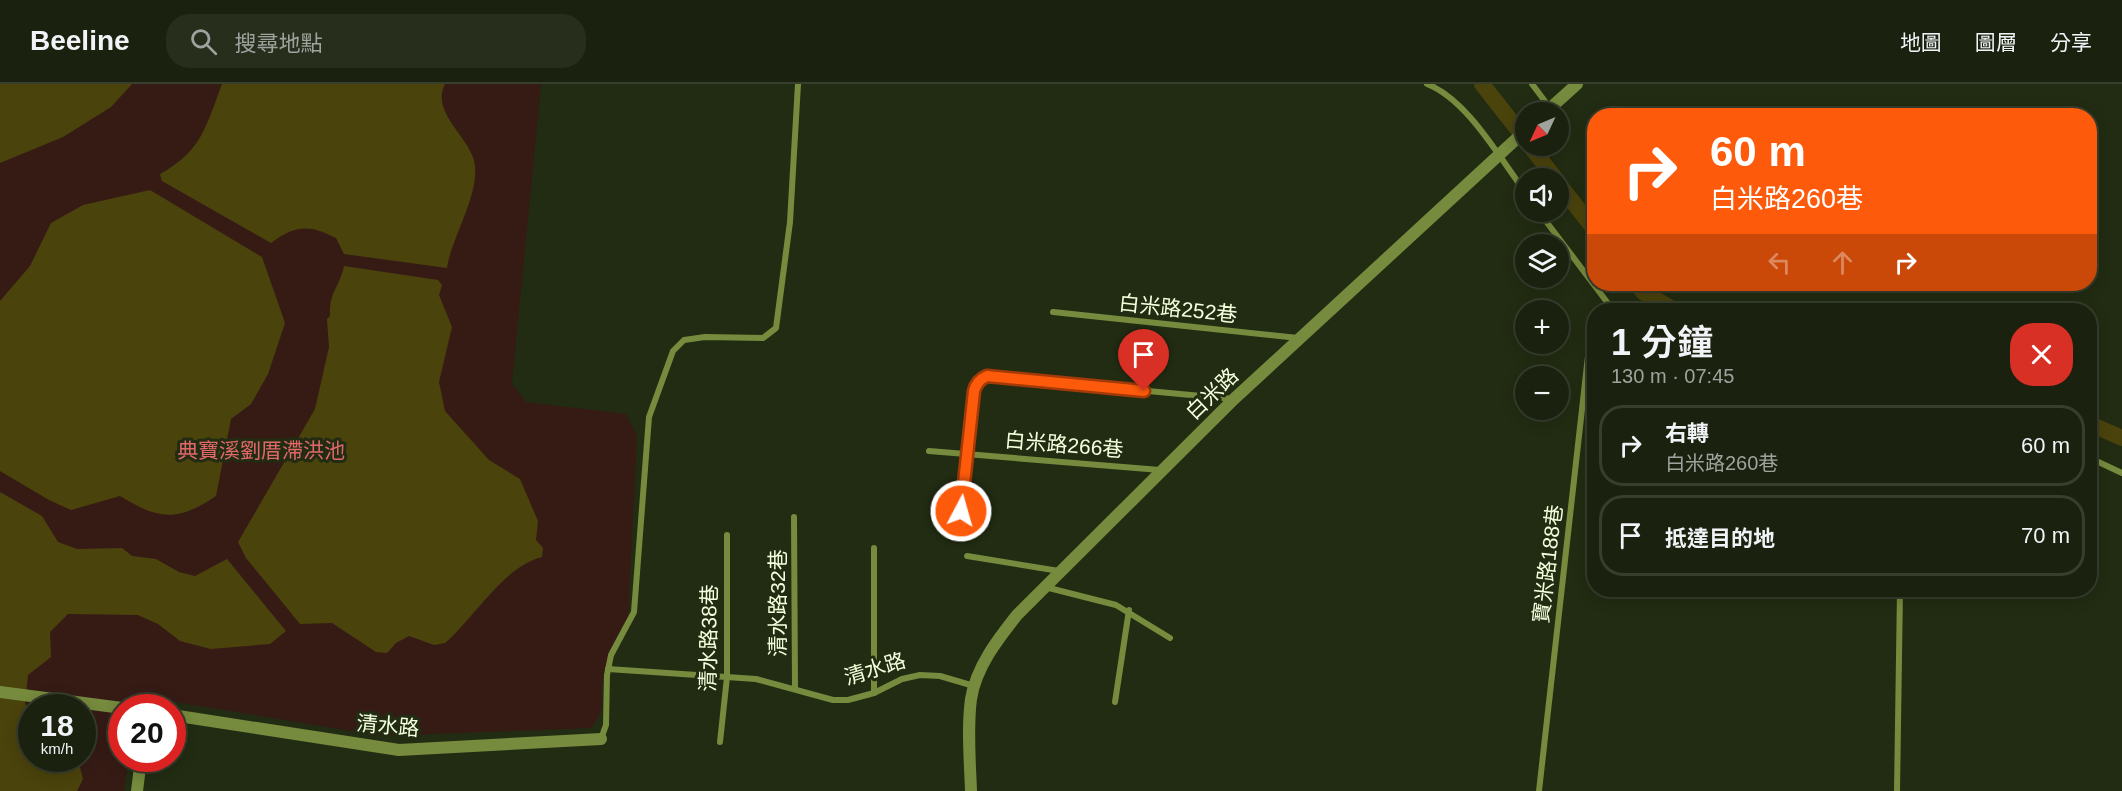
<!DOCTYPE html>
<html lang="zh-TW">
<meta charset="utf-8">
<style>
:root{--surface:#1a210e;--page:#272e1c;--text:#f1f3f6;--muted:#9fa39e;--line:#383e2e}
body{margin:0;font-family:Arial,"Noto Sans TC",sans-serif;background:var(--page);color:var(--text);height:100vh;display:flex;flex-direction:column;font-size:22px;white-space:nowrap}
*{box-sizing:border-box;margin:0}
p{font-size:20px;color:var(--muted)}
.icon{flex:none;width:33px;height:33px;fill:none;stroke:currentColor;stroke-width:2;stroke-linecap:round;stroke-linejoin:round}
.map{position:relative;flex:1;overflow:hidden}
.sheet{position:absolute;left:1587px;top:219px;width:510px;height:294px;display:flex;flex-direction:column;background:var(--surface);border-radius:24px;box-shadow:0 3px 15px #0003,0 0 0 2px var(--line)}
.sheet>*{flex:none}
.banner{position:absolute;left:1587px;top:24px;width:510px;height:183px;border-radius:24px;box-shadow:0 3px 15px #0003,0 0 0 2px var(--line);background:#fd5a0b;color:#fff;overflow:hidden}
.needle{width:39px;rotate:226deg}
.tools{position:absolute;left:1515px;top:18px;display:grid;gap:12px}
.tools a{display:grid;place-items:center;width:54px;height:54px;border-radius:50%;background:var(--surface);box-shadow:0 3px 15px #0003,0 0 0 2px var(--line);font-size:30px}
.speed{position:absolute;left:18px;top:610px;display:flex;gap:12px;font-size:30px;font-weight:700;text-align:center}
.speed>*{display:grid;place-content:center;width:78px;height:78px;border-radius:50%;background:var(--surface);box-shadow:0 3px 15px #0003,0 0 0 2px var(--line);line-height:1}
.speed small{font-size:15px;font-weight:400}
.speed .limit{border:9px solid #d22;background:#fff;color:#111}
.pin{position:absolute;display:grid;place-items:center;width:51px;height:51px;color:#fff;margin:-62px -26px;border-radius:50% 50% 50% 0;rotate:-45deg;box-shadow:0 0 6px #0007}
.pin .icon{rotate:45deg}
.me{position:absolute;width:66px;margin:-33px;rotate:6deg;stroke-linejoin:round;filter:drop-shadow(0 0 4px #0008)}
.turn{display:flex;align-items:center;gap:21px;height:126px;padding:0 24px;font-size:27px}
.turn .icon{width:78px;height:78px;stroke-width:2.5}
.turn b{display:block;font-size:42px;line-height:51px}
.lanes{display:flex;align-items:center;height:57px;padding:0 24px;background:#0003;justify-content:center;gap:30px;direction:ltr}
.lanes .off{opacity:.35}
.round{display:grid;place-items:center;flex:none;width:63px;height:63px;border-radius:24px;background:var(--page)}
.head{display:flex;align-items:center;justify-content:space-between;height:102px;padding:0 24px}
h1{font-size:36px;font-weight:600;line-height:45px}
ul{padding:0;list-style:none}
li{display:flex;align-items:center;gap:18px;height:81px;margin:0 12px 9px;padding:0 12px;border:3px solid var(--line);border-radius:24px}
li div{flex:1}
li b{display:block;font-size:22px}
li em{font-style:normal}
header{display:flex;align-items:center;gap:36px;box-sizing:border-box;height:84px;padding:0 30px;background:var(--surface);border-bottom:2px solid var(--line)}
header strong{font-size:28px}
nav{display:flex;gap:33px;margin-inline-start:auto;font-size:21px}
.search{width:420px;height:54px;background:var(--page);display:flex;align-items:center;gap:15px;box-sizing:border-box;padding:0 21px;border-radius:24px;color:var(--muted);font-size:22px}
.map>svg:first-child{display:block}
.green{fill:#361b15;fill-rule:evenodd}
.water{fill:#4b430c}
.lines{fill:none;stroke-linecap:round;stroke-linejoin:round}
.canal{stroke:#4b430c;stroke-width:16}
.service{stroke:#768b3d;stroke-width:6}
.minor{stroke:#768b3d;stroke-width:12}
.tertiary{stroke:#768b3d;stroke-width:12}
.route-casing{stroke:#a43a07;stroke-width:15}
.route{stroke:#fd5a0b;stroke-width:10}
.labels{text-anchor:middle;stroke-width:6;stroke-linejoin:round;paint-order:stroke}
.street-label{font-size:21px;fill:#f3ffdd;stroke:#222c12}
.park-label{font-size:21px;fill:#e1676a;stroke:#222c12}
</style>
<header>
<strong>Beeline</strong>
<div class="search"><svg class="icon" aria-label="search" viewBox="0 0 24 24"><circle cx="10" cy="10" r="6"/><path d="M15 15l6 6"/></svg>搜尋地點</div>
<nav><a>地圖</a><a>圖層</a><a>分享</a></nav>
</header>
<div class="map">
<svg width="2122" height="707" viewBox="0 0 2122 707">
<rect width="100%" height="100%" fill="#222c12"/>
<!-- green -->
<path class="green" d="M0 0H541L512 300 526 318 626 330 637 352 628 533C615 553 607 572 603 595 599 620 608 621 591 644L382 652 132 611 131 624H122V675H128L124 707H0ZM32 624H82V675H32Z"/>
<!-- water -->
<g class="water">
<polygon points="0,0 132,0 111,23 63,53 0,79"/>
<path d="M222 0H445C431 26 465 50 473 73 484 105 451 153 447 184L344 170 336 154C310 140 294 141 271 159L162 97 160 90C202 67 206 42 222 0Z"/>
<path d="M150 106 262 173 285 239 268 290 251 320 231 335 216 412C177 438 159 436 120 412L71 426 49 416 0 387V217L30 182 51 139 83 121Z"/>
<path d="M344 182 438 196 442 201 439 211 452 243 439 298 445 327 489 376 520 395 538 437 536 456 543 464 542 473C504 482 474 534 445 559L434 561 409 552 396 559 387 569 376 568 332 539 300 540 246 474 238 458 315 325 329 263 327 235 330 232C329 207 339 205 344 182Z"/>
<polygon points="0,408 42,432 58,458 77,465 122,464 132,472 156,475 179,488 195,492 227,475 286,547 270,560 211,565 180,557 158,540 138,531 68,530 50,548 51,573 28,591 25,620 31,625 32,675 78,675 83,695 77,707 0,707"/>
</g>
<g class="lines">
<!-- canal -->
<g class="canal">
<polyline points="1482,0 1526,56"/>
<polyline points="1530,62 1555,94"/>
<polyline points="1558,99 1594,145"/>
<polyline points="1637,200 1643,208 1674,226"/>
<polyline points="2090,340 2122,354"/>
</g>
<!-- service -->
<g class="service">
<path d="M1427 0C1468 16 1500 75 1526 109"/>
<polyline points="1532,0 1550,24"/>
<polyline points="1539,128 1613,226"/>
<polyline points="1053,228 1298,254"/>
<polyline points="929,367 1160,386"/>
<polyline points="2090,374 2122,389"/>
<polyline points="961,427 974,307 975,300 987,292 1234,315"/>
<polyline points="794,433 795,605"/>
<polyline points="874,464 874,609"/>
<polyline points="967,472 1059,487"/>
<polyline points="1045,503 1116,521 1170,554"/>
<polyline points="608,585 756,595 833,616 848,616 874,609 902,595 920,591 940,592 974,602"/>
<polyline points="1115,618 1129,526"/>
<polyline points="601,655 606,641 607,591 611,571 634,528 649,333 673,267 684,256 705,253 763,254 776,244 790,138 798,0"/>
<polyline points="720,658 727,593 727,451"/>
<polyline points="1539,707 1588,272 1594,258"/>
<polyline points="1897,707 1900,506"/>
</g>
<!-- minor -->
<g class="minor">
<polyline points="0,608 122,624"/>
<polyline points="172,631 399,666 601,655"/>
<polyline points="137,707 141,675"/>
</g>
<!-- tertiary -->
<g class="tertiary">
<polyline points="1546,28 1577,0"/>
<path d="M971 707C970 677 967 645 971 615 976 583 998 555 1017 531L1234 315 1526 46"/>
</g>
</g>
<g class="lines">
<!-- route casing -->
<g class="route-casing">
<path id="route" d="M961 427 974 307C976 299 980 295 987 292L1144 307"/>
</g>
<!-- route -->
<use href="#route" class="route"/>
</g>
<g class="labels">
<!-- street labels -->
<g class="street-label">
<text transform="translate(1178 225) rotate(6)" y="7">白米路252巷</text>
<text transform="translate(1212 310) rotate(-44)" y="7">白米路</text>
<text transform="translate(1064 361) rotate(5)" y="7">白米路266巷</text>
<text transform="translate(1548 480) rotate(-83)" y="7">寶米路188巷</text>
<text transform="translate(778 519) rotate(-90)" y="7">清水路32巷</text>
<text transform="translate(709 554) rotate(-89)" y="7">清水路38巷</text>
<text transform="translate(875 585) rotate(-17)" y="7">清水路</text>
<text transform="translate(388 642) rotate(5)" y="7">清水路</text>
</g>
<!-- park labels -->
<g class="park-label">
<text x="261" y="374">典寶溪劉厝滯洪池</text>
</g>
</g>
</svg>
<div class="tools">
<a><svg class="needle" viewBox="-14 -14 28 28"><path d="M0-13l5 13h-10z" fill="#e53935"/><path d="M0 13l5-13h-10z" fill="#9fa39e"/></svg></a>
<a><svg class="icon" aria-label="sound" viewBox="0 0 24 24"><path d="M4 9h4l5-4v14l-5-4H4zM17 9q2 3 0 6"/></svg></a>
<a><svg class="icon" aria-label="layers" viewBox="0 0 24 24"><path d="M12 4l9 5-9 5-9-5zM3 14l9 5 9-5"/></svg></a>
<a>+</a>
<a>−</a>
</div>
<div class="speed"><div>18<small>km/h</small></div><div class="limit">20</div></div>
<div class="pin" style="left:1144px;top:307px;background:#d93025"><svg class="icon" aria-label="arrive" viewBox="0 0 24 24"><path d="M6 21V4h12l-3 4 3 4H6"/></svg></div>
<svg class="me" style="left:961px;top:427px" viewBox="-20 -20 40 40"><circle r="17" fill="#fd5a0b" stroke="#fff" stroke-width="3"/><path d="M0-11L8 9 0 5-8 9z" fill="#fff"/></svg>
<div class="banner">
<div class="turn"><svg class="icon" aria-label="right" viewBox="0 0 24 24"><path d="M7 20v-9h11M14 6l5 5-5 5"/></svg><div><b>60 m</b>白米路260巷</div></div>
<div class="lanes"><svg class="icon off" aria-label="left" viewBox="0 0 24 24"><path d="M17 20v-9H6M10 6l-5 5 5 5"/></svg><svg class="icon off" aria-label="ahead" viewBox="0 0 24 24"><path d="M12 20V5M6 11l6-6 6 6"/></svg><svg class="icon" aria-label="right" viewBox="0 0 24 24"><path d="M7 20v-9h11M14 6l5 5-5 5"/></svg></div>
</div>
<section class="sheet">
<div class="head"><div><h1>1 分鐘</h1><p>130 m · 07:45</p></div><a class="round" style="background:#d93025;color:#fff"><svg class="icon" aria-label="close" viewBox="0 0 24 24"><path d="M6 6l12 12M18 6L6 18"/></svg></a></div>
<ul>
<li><svg class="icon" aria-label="right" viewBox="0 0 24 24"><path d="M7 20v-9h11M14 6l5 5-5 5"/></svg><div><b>右轉</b><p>白米路260巷</p></div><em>60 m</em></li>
<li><svg class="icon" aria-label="arrive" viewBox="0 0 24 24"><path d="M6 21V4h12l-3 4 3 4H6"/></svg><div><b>抵達目的地</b></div><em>70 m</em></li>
</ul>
</section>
</div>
